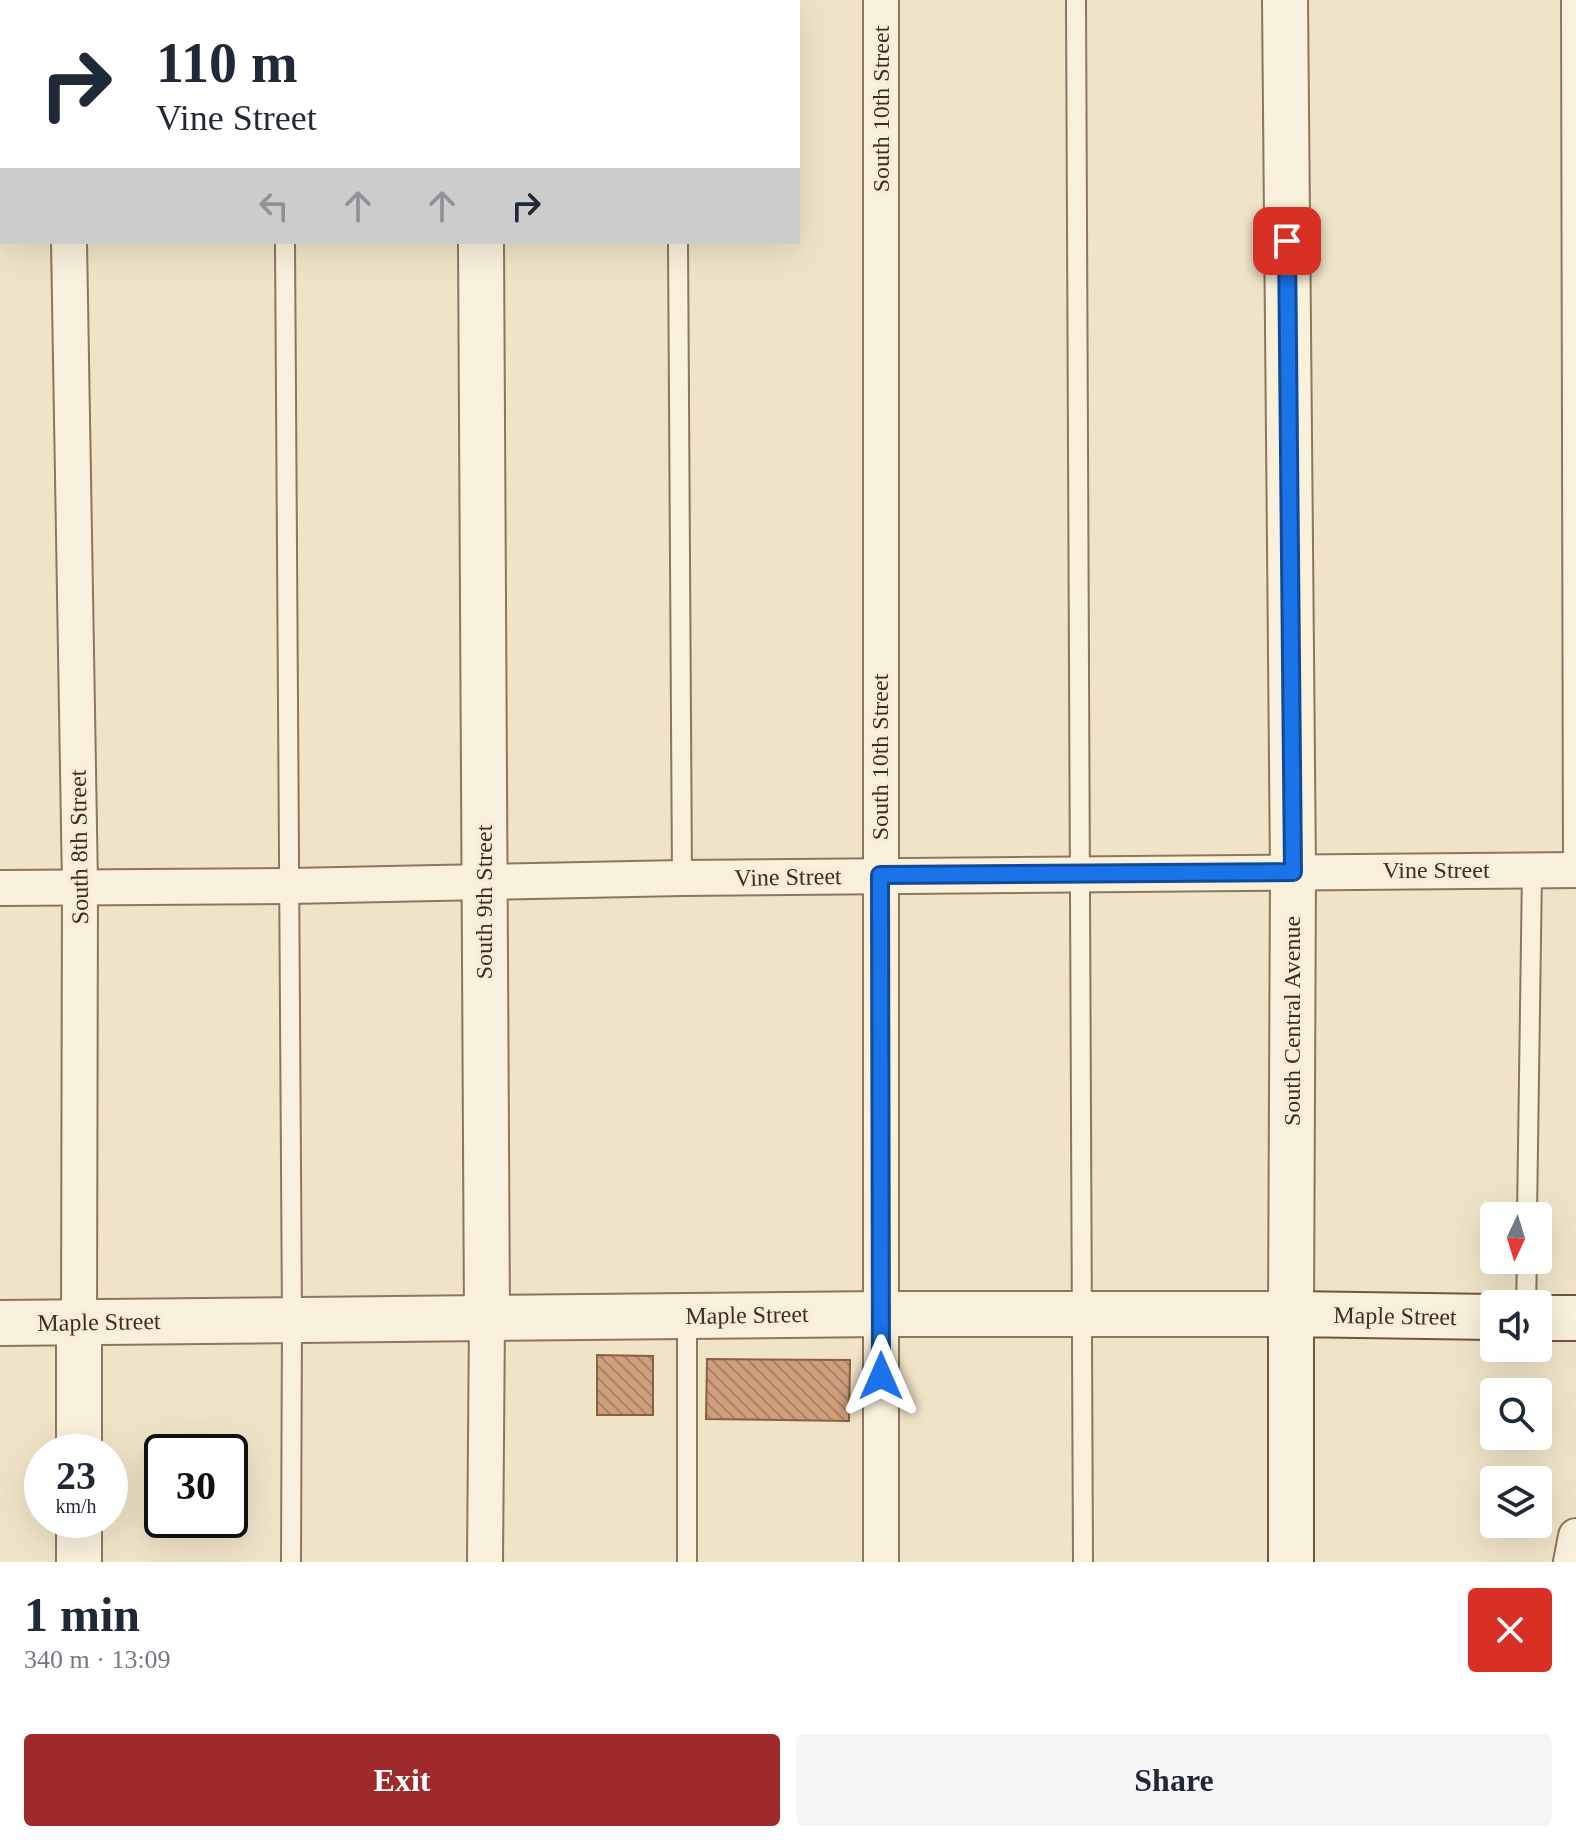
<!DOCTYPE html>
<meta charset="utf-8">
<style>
:root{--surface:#fff;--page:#f6f6f7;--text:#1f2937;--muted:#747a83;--accent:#9e2a2b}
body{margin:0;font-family:Georgia,serif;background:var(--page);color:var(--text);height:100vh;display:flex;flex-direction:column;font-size:30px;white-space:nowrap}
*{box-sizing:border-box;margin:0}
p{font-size:26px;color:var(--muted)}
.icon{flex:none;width:44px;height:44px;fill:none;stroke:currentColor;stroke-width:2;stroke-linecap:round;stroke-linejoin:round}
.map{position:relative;height:1562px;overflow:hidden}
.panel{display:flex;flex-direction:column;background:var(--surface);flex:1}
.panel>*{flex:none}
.hud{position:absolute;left:0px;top:0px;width:800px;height:244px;box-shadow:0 8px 32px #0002;background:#fff;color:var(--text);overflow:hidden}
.needle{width:52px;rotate:184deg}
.buttons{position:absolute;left:1480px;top:1202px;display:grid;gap:16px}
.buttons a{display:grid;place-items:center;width:72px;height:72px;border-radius:8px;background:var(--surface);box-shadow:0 8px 32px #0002;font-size:40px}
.speed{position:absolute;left:24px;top:1434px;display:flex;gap:16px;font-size:40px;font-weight:700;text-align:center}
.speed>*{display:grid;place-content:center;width:104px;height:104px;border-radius:50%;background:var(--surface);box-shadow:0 8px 32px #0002;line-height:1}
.speed small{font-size:20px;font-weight:400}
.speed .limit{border:4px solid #111;border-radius:12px;background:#fff;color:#111}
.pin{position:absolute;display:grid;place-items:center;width:68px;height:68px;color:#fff;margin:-34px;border-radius:16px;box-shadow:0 4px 12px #0006}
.me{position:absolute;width:88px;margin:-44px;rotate:0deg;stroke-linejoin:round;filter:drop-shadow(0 0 6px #0008)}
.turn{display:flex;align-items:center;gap:28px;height:168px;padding:0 24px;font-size:36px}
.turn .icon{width:104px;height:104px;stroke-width:2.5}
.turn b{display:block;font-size:56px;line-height:68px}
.lanes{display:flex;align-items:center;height:76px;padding:0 24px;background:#0003;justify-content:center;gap:40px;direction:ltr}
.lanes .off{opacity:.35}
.round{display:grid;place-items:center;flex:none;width:84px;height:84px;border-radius:8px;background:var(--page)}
.overview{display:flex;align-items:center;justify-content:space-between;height:136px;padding:0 24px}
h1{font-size:48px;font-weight:700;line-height:60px}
.button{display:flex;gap:16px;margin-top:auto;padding:16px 24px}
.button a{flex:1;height:92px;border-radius:8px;background:var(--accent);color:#fff;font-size:32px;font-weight:700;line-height:92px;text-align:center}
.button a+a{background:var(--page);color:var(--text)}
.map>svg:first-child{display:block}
.building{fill:url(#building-back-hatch);stroke:#8d5f41;stroke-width:2}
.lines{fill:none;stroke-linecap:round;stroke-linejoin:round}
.service-casing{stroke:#8d765c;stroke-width:22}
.minor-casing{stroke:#8d765c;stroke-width:38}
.tertiary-casing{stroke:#8d765c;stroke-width:48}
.secondary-casing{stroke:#6f573f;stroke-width:48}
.service{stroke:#faf1dc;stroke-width:18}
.minor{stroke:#faf1dc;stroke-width:34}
.tertiary{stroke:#faf1dc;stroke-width:44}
.secondary{stroke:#faf1dc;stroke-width:44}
.route-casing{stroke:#114b97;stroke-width:20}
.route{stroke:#1a73e8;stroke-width:14}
.labels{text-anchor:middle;stroke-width:7;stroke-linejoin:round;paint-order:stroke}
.street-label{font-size:24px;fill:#3d2e20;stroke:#f7eed8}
</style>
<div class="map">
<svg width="1576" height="1562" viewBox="0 0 1576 1562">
<defs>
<pattern id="building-back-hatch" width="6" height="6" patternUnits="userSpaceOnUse" patternTransform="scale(2)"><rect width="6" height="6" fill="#cf9f7d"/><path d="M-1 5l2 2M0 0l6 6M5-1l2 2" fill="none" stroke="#a98266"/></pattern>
</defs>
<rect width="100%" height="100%" fill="#f0e4c8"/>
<!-- building -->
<g class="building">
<polygon points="597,1355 653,1356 653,1415 597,1415"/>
<polygon points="707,1359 850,1360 849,1421 706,1419"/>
</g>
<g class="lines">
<!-- service casing -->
<g class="service-casing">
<g id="service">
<polyline points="1076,0 1083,1562"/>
<polyline points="1571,0 1573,869"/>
<polyline points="678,2 678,0"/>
<polyline points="285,242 292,1320 291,1562"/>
<polyline points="678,242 682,878"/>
<polyline points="1527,1216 1532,870"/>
<polyline points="1526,1304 1527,1260"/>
<polyline points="687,1562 687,1316"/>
</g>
</g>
<!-- minor casing -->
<g class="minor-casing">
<g id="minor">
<polyline points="57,0 57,2"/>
<polyline points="881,0 881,1562"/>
<polyline points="69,242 80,886 79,1322"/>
<polyline points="0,888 290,886 682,878 1576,870"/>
<polyline points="485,1562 487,1318"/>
<polyline points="1571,1562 1576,1536"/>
</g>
</g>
<!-- tertiary casing -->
<g class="tertiary-casing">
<g id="tertiary">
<polyline points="480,0 480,2"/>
<polyline points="312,2 327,0"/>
<polyline points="0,44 2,44"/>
<polyline points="481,242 487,1318"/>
<polyline points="79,1322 79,1452"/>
<polyline points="0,1323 881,1314 1291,1314 1293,872 1285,0"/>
<polyline points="79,1520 79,1562"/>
</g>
</g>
<!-- secondary casing -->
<g class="secondary-casing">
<g id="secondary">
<polyline points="1538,1318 1576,1318"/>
<polyline points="1291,1562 1291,1314 1494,1317"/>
</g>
</g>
<!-- service -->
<use href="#service" class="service"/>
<!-- minor -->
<use href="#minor" class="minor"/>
<!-- tertiary -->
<use href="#tertiary" class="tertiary"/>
<!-- secondary -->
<use href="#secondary" class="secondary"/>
</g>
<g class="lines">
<!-- route casing -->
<g class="route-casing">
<polyline id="route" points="881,1376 880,875 1293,872 1287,241"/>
</g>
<!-- route -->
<use href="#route" class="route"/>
</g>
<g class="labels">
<!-- street labels -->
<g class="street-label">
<text transform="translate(881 109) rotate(-90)" y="8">South 10th Street</text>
<text transform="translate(880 757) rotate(-90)" y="8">South 10th Street</text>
<text transform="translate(79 847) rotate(-91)" y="8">South 8th Street</text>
<text x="1436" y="878">Vine Street</text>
<text transform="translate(788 877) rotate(-1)" y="8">Vine Street</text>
<text transform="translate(484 902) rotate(-90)" y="8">South 9th Street</text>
<text transform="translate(1292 1021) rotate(-90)" y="8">South Central Avenue</text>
<text transform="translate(747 1315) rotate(-1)" y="8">Maple Street</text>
<text transform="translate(1395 1316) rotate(1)" y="8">Maple Street</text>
<text transform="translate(99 1322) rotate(-1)" y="8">Maple Street</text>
</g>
</g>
</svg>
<div class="buttons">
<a><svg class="needle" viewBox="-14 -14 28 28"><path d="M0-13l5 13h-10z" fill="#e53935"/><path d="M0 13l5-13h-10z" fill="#747a83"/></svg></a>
<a><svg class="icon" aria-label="sound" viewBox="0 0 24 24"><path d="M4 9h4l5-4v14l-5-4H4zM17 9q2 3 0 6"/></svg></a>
<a><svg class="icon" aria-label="search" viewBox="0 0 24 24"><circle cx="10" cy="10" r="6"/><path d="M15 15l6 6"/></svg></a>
<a><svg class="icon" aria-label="layers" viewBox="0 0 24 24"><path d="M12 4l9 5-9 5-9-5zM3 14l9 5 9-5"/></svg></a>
</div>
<div class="speed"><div>23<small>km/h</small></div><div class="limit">30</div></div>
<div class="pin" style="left:1287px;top:241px;background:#d93025"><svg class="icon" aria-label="arrive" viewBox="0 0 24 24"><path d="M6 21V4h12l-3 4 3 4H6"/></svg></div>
<svg class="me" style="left:881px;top:1376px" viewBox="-20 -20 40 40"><path d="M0-17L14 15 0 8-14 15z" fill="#1a73e8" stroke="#fff" stroke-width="4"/></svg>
<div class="hud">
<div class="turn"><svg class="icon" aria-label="right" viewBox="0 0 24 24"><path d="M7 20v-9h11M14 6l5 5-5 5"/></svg><div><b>110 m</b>Vine Street</div></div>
<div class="lanes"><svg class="icon off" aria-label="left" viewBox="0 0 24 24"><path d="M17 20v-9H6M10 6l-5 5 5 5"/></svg><svg class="icon off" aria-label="ahead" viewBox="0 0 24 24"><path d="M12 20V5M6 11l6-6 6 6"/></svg><svg class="icon off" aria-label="ahead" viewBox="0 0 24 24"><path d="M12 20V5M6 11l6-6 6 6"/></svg><svg class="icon" aria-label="right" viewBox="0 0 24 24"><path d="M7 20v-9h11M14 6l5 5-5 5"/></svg></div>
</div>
</div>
<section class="panel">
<div class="overview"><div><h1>1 min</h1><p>340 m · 13:09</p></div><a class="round" style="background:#d93025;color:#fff"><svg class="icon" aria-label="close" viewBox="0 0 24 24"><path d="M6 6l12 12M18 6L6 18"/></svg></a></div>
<div class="button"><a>Exit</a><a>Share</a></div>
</section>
